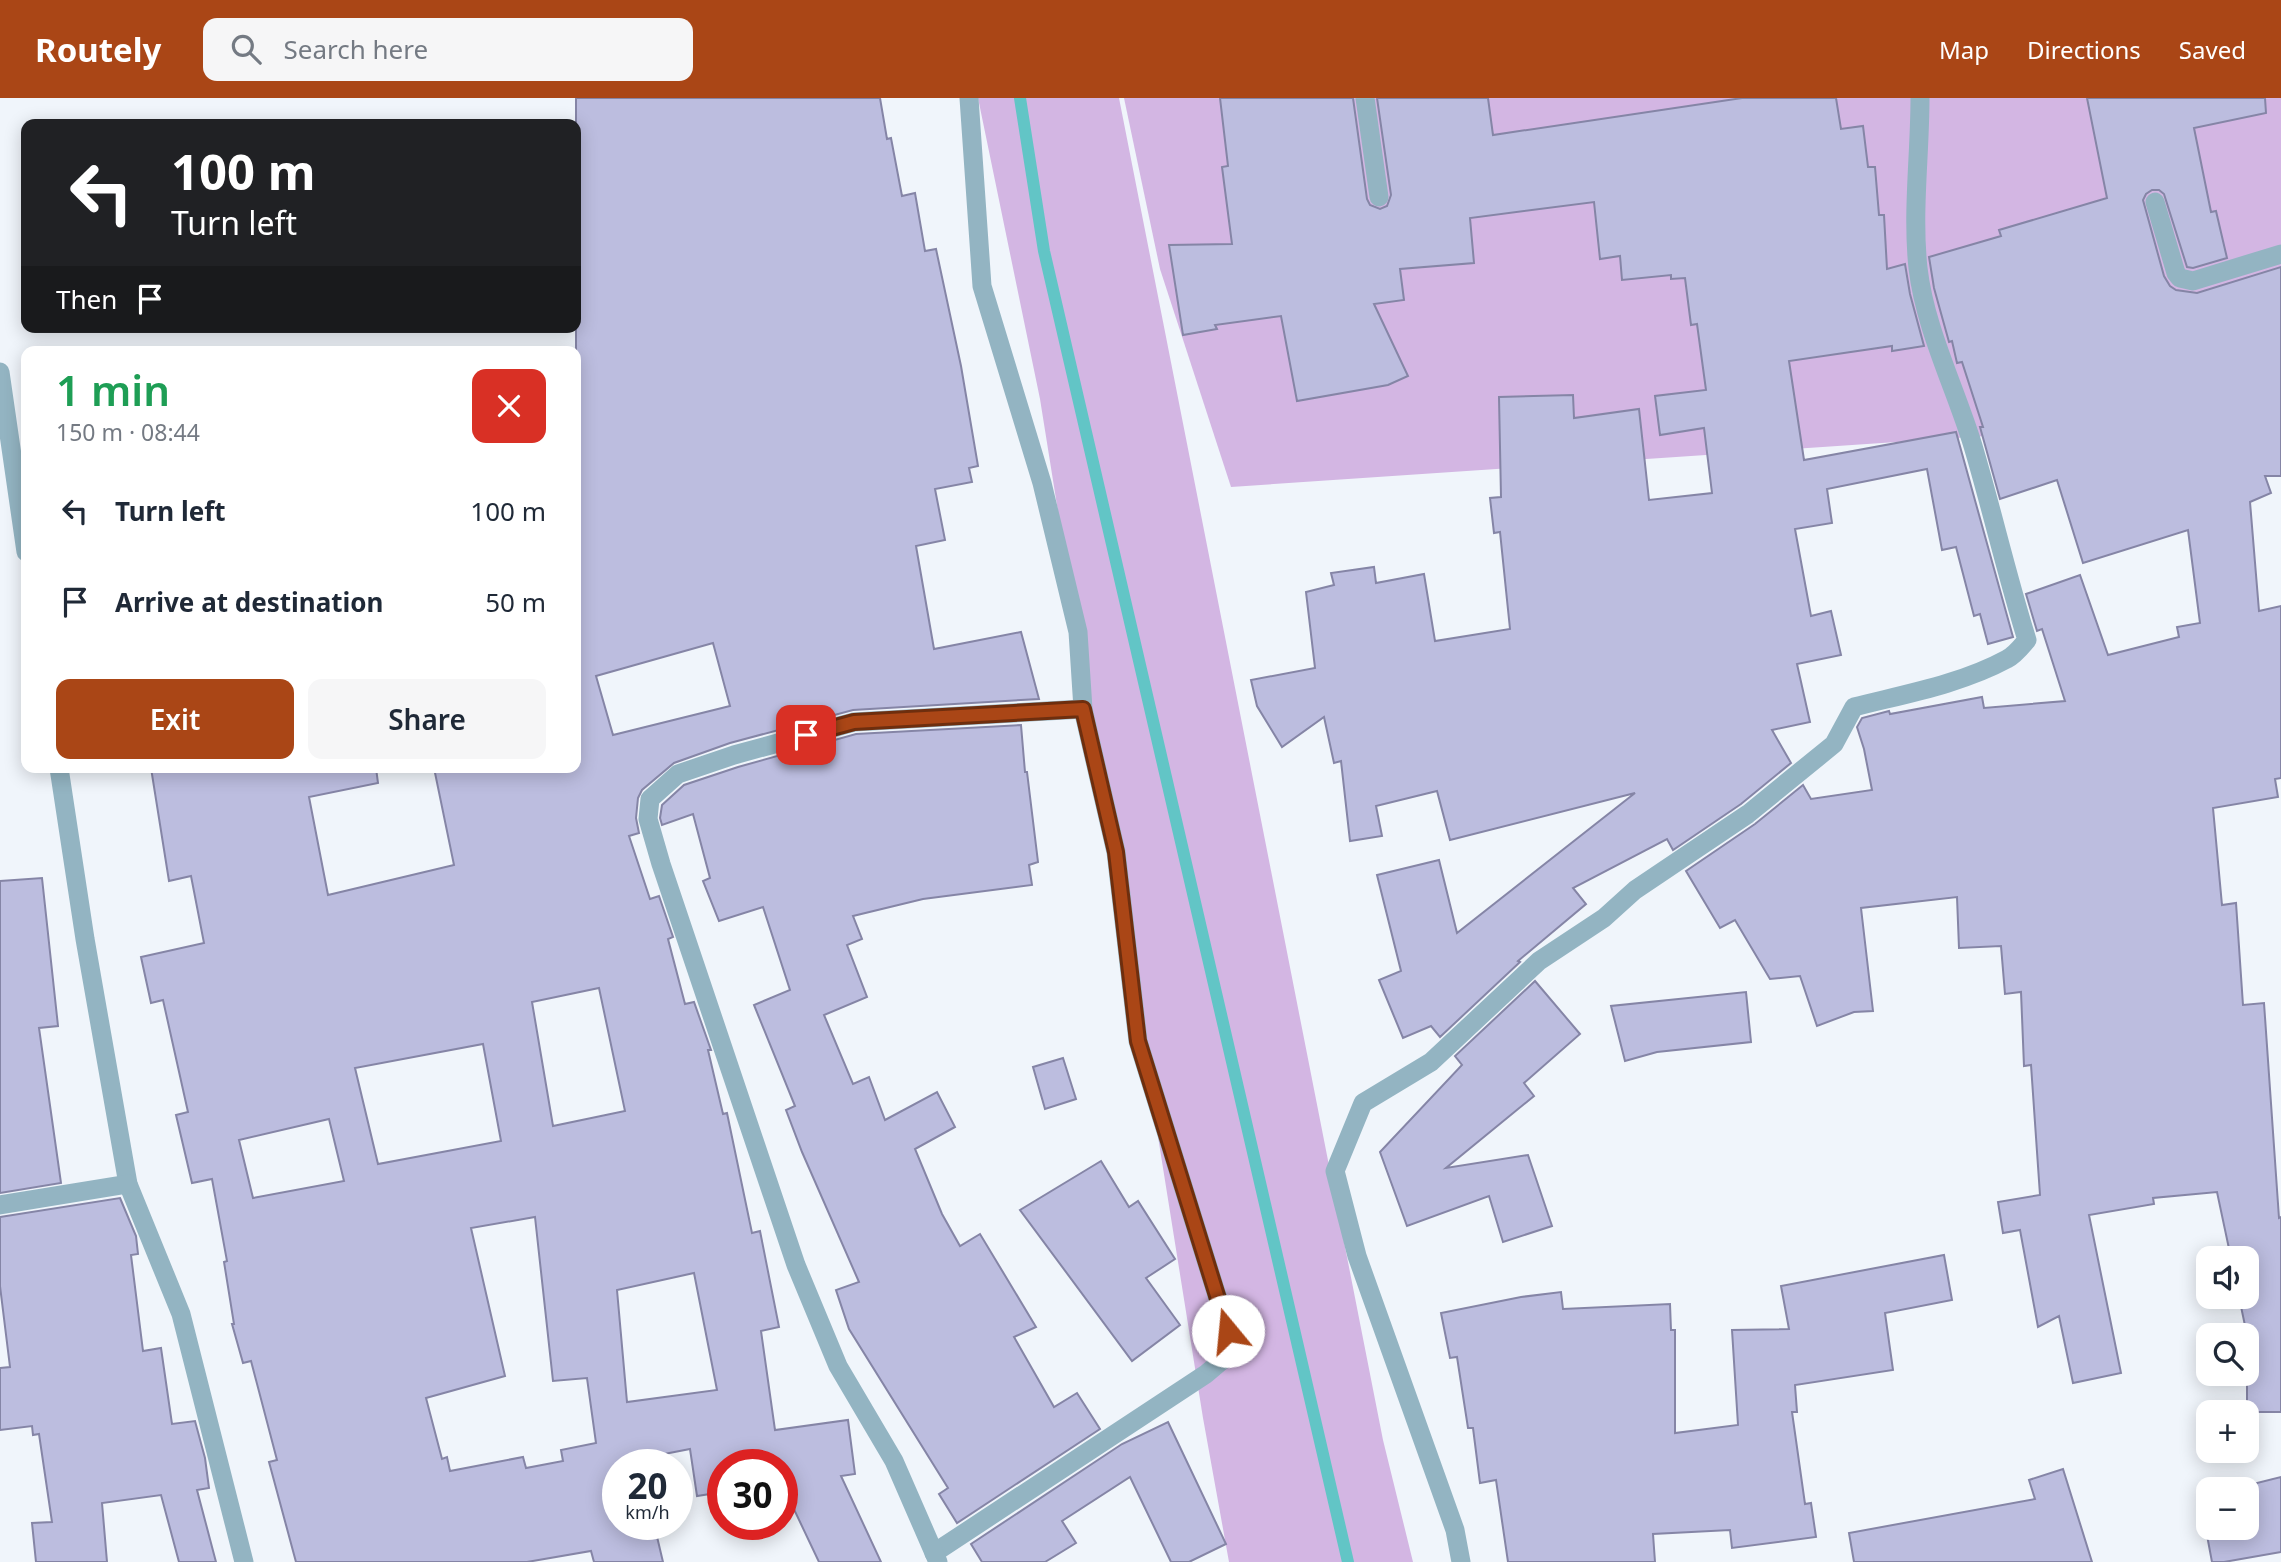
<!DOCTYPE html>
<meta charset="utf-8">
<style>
:root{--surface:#fff;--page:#f6f6f7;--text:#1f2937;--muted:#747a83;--accent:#aa4616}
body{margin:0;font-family:"Noto Sans",sans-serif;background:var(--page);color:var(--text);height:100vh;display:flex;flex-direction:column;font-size:26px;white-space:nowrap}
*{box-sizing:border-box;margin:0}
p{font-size:23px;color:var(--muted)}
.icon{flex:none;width:38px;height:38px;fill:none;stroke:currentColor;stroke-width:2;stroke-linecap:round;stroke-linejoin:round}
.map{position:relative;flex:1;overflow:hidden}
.drawer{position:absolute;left:21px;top:248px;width:560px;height:427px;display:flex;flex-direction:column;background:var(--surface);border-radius:14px;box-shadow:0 4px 18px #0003}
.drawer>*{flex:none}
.banner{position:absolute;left:21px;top:21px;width:560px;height:214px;border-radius:14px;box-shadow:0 4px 18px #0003;background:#202124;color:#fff;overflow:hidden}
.controls{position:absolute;left:2196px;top:1148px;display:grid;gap:14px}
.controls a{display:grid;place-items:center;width:63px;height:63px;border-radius:14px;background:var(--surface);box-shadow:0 4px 18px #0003;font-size:35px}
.speed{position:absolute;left:602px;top:1351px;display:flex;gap:14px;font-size:35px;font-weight:700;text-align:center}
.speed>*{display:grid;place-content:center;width:91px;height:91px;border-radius:50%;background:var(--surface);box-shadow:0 4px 18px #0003;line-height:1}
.speed small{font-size:18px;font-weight:400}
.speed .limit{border:10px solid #d22;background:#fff;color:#111}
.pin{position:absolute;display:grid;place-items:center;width:60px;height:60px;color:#fff;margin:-30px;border-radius:14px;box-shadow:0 4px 10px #0006}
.me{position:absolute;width:77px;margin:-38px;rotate:343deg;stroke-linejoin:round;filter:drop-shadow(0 0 5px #0008)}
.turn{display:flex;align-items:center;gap:24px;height:147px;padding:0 35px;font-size:32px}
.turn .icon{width:91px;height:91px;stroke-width:2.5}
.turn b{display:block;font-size:49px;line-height:60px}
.then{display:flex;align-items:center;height:66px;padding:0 35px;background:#0003;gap:14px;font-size:26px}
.round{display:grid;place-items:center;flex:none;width:74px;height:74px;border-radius:14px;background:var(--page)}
.headline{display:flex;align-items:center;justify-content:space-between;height:119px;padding:0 35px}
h1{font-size:42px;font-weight:600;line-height:52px;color:#1e9e55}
.primary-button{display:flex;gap:14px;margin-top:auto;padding:14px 35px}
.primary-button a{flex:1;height:80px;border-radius:14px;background:var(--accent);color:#fff;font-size:28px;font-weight:600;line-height:80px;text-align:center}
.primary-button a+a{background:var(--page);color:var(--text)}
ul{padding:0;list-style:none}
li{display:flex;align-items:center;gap:21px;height:91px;padding:0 35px}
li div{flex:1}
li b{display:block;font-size:26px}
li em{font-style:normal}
header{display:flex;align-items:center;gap:42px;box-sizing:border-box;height:98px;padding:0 35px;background:var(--accent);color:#fff}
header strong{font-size:33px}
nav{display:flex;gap:38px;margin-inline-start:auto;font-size:24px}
.search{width:490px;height:63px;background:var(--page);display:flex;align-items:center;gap:18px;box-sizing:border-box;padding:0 24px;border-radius:14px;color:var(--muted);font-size:26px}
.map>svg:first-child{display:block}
.green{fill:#d3b6e3}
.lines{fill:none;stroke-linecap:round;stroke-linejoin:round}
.stream{stroke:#62c5c6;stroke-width:12}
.building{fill:#bcbddf;stroke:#8585a6;stroke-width:2;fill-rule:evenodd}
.service{stroke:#93b4c2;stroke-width:19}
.minor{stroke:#93b4c2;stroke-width:19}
.route-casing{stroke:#6e2e0e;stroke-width:18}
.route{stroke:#aa4616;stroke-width:12}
</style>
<header>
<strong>Routely</strong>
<div class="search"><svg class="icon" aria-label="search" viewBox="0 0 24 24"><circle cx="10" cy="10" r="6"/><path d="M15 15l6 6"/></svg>Search here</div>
<nav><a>Map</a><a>Directions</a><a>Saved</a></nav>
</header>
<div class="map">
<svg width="2281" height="1464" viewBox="0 0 2281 1464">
<rect width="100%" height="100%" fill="#f0f5fb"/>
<!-- green -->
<g class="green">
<polygon points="978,0 1119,0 1383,1342 1413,1464 1229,1464 1203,1320 1040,301"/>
<polygon points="1124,0 2281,0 2281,318 1231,389 1160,171"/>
</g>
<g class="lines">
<!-- stream -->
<polyline class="stream" points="1020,0 1044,153 1348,1464"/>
</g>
<!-- building -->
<g class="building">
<path d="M576 0H880L887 41 891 40 902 98 915 95 925 153 936 151 961 268 978 368 969 370 972 384 935 391 945 442 916 448 934 551 1021 534 1039 601 853 612 730 645 674 665 642 692 638 700 636 720 639 735 629 738 650 801 659 798 673 839 668 841 685 906 694 904 711 952H708L723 1016 727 1015 752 1135 760 1133 779 1229 761 1233 775 1332 848 1322 855 1376 841 1378 881 1464H819L782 1386V1367H723V1394L697 1398 690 1351 618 1365V1426H654L663 1464H594L591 1453 527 1464H296L269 1364 277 1362 251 1263 243 1265 232 1226H234L224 1164 227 1163 212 1081 192 1085 176 1017 188 1014 163 902 151 905 141 859 204 845 191 778 169 783 151 670H376L378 685 309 699 328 797 454 767 434 670H576ZM713 545 730 608 613 637 596 578ZM599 890 625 1013 553 1028 532 904ZM483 946 501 1043 378 1066 355 970ZM329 1021 344 1083 253 1100 239 1042ZM535 1119 553 1283 587 1280 596 1345 561 1352 563 1363 526 1370 523 1359 450 1373 447 1359 442 1361 426 1300 505 1278 471 1130ZM694 1175 717 1292 627 1304 617 1192Z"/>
<polygon points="1220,0 1353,0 1367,101 1370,107 1380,111 1387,108 1391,97 1377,0 1488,0 1493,37 1742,0 1836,0 1841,31 1863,28 1868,69 1875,69 1879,117 1884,117 1887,171 1905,166 1910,196 1924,248 1892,253 1892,248 1789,263 1804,362 1956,334 2013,539 1988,546 1980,516 1974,518 1956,449 1942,452 1927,371 1827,391 1832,425 1795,431 1811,518 1831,513 1841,557 1797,566 1810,624 1772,632 1791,665 1741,706 1673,752 1667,741 1573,790 1586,806 1518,863 1520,864 1440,939 1431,928 1403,940 1379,882 1401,873 1377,777 1439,762 1457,835 1635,695 1450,742 1437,693 1376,708 1382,738 1350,743 1341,663 1334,665 1324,619 1282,649 1257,608 1251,582 1315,570 1306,494 1334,487 1331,475 1374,469 1376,485 1424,476 1435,543 1510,531 1500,434 1494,435 1490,400 1501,399 1499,299 1573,297 1574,320 1639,311 1649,402 1712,395 1704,330 1660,337 1655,298 1706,292 1697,226 1691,227 1685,180 1671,181 1671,177 1622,182 1620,158 1600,161 1594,104 1470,120 1474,165 1400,171 1404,202 1374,206 1408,278 1388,287 1297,303 1281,218 1215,227 1217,231 1183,237 1169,147 1232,146 1222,69 1228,68"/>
<polygon points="2087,0 2265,0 2266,15 2194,30 2211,114 2216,113 2227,160 2193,170 2187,169 2164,96 2159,92 2152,92 2146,96 2143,102 2164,178 2170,188 2176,192 2197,195 2281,169 2281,378 2265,378 2271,395 2250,404 2259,513 2281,508 2281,680 2275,681 2278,699 2213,710 2222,807 2236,805 2243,907 2264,905 2279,1120 2281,1119 2281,1314 2247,1314 2247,1237 2239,1199 2247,1199 2247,1160 2231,1160 2217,1094 2153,1100 2154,1106 2089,1117 2121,1275 2073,1285 2059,1218 2038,1229 2020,1132 2003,1135 1998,1104 2040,1097 2031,967 2024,968 2021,894 2005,896 2001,848 1959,850 1957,799 1861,810 1873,913 1854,914 1817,928 1800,878 1770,881 1735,822 1720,830 1686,773 1755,726 1803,687 1811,701 1872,692 1864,651 1857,629 1862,620 1889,613 1890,616 1982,599 1984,610 2065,603 2042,531 2037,533 2026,496 2080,477 2108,557 2179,539 2177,529 2200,525 2188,432 2083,465 2057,382 2000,401 1980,329 1983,329 1962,264 1957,265 1952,243 1949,244 1934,190 1929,159 2001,138 1999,132 2107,100"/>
<polygon points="1021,627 1025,674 1027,674 1038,764 1029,767 1032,787 923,801 853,818 862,841 847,847 867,899 824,917 853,986 869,979 885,1022 937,994 955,1029 915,1051 942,1116 960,1148 980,1136 1036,1229 1014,1239 1054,1309 1077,1295 1100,1331 957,1425 939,1396 948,1390 849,1231 836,1192 859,1184 802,1054 786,1012 795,1008 754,907 790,892 763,809 719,823 703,783 710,780 693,716 662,727 660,720 662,707 684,687 738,669 856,636"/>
<polygon points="42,780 58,928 39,930 61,1085 0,1095 0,783"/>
<polygon points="1535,883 1580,936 1524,985 1534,998 1446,1070 1528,1057 1552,1128 1503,1144 1489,1098 1407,1128 1380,1054 1462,967 1455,958"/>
<polygon points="1746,894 1751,944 1657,954 1625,963 1611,908"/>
<polygon points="1063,960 1076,1001 1045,1011 1033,969"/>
<polygon points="1101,1063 1129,1109 1138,1103 1175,1161 1146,1180 1180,1227 1132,1263 1020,1112"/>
<polygon points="120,1100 136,1138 138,1156 131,1157 143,1253 161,1250 172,1326 195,1323 205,1360 209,1390 197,1392 216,1464 179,1464 161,1397 102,1405 107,1464 36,1464 32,1425 52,1424 39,1336 33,1337 32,1328 0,1332 0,1270 10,1269 0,1188 0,1119"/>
<polygon points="1944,1157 1952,1202 1885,1215 1893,1272 1795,1287 1797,1314 1792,1314 1805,1406 1811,1405 1816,1439 1732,1450 1730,1432 1653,1436 1655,1464 1508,1464 1496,1382 1480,1385 1473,1330 1468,1330 1457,1259 1450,1260 1441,1215 1521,1199 1561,1194 1563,1211 1670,1206 1671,1232 1675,1232 1675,1335 1738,1327 1732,1232 1789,1231 1781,1188"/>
<polygon points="1168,1324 1226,1446 1189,1464 1171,1464 1130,1379 1062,1423 1076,1445 1045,1464 982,1464 971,1446 1122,1346"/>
<polygon points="2063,1371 2092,1464 1854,1464 1849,1435 2035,1401 2029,1382"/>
<polygon points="2281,1379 2281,1454 2224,1464 2212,1464 2200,1400 2208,1398 2208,1430 2247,1430 2247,1391 2233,1391"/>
</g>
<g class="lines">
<!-- service -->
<polyline class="service" points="2155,104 2176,175 2180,180 2193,183 2281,156"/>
<!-- minor -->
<g class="minor">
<polyline points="1365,0 1379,99"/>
<polyline points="0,274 26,454"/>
<polyline points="59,670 85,841 128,1086 181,1216 244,1464"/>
<polyline points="0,1107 128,1086"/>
<polyline points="934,1455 1206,1276 1226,1259 1228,1233 1138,943 1116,754 1083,611 1078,534 1042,385 982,188 969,0"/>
<polyline points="938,1464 894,1363 838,1268 796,1167 661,766 648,721 650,701 678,676 734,657 854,624 1083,611"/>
<path d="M1461 1464 1455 1432 1357 1158 1335 1073 1363 1005 1431 964 1539 863 1604 820 1635 792 1748 716 1834 646 1854 609C1905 596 1961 586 2007 561 2015 557 2021 549 2027 542 2007 478 1992 412 1973 348 1955 289 1925 231 1918 170 1912 114 1920 57 1920 0"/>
</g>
</g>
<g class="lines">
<!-- route casing -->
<g class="route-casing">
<polyline id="route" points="806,637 854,624 1083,611 1116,754 1138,943 1228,1233"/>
</g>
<!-- route -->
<use href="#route" class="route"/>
</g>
</svg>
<div class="controls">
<a><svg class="icon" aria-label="sound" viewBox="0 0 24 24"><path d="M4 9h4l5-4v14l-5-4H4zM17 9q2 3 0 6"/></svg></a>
<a><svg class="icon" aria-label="search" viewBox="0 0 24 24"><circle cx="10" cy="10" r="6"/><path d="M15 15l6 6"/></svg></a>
<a>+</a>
<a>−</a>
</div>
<div class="speed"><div>20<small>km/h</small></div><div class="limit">30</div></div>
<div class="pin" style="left:806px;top:637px;background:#d93025"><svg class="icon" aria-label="arrive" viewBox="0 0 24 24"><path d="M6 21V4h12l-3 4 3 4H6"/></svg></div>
<svg class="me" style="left:1228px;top:1233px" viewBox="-20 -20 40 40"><circle r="19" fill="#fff"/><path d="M0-13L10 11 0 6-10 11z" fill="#aa4616"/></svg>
<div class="banner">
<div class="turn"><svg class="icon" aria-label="left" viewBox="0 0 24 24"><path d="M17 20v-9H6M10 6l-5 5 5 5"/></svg><div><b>100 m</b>Turn left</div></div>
<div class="then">Then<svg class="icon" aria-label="arrive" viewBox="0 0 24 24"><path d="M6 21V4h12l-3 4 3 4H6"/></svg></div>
</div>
<section class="drawer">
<div class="headline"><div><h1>1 min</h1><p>150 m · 08:44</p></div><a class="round" style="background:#d93025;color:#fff"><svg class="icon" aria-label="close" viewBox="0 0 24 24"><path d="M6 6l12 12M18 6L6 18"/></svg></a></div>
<ul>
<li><svg class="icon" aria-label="left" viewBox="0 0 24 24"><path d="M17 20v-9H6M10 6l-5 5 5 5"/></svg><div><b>Turn left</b></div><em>100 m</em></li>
<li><svg class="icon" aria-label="arrive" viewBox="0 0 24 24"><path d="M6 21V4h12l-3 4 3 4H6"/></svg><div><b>Arrive at destination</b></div><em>50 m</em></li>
</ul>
<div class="primary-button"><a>Exit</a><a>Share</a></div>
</section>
</div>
